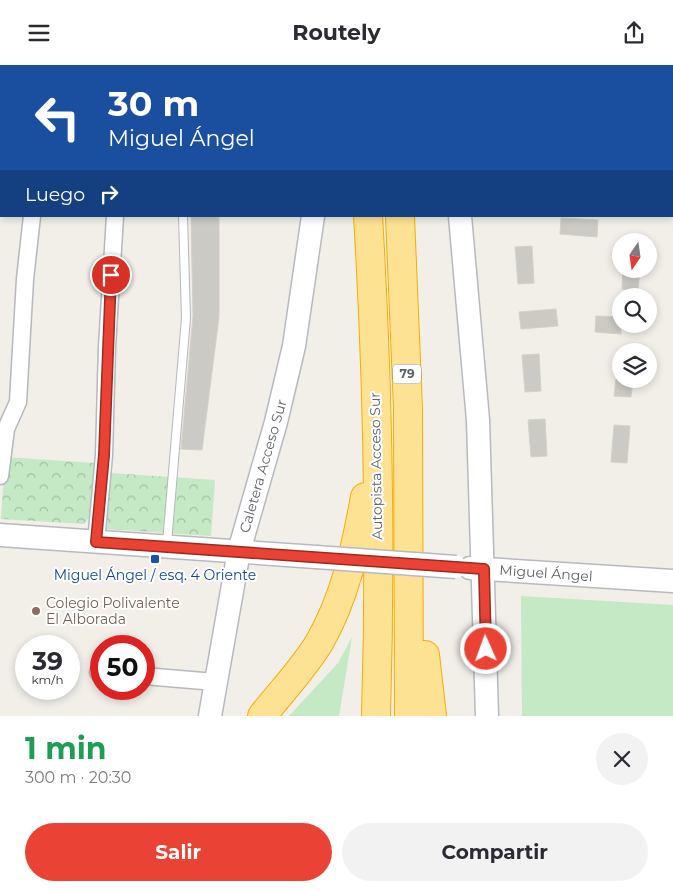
<!DOCTYPE html>
<html lang="es">
<meta charset="utf-8">
<style>
:root{--surface:#fff;--page:#f2f2f3;--text:#2b2b33;--muted:#7c7c81;--accent:#ea4335}
body{margin:0;font-family:Montserrat,sans-serif;background:var(--page);color:var(--text);height:100vh;display:flex;flex-direction:column;font-size:19px;white-space:nowrap}
*{box-sizing:border-box;margin:0}
p{font-size:16px;color:var(--muted)}
.icon{flex:none;width:28px;height:28px;fill:none;stroke:currentColor;stroke-width:2;stroke-linecap:round;stroke-linejoin:round}
.map{position:relative;height:651px;overflow:hidden}
.side{display:flex;flex-direction:column;background:var(--surface);flex:1}
.side>*{flex:none}
.hud{position:absolute;left:0px;top:0px;width:674px;height:152px;box-shadow:0 2px 8px #0003;background:#1a4fa0;color:#fff;overflow:hidden}
.needle{width:32px;rotate:193deg}
.controls{position:absolute;left:612px;top:168px;display:grid;gap:10px}
.controls a{display:grid;place-items:center;width:45px;height:45px;border-radius:50%;background:var(--surface);box-shadow:0 2px 8px #0003;font-size:25px}
.speed{position:absolute;left:15px;top:570px;display:flex;gap:10px;font-size:25px;font-weight:700;text-align:center}
.speed>*{display:grid;place-content:center;width:65px;height:65px;border-radius:50%;background:var(--surface);box-shadow:0 2px 8px #0003;line-height:1}
.speed small{font-size:12px;font-weight:400}
.speed .limit{border:8px solid #d22;background:#fff;color:#111}
.pin{position:absolute;display:grid;place-items:center;width:42px;height:42px;color:#fff;margin:-21px;border:2px solid #fff;border-radius:50%;box-shadow:0 1px 5px #0007}
.me{position:absolute;width:55px;margin:-28px;rotate:358deg;stroke-linejoin:round;filter:drop-shadow(0 0 4px #0008)}
.turn{display:flex;align-items:center;gap:18px;height:105px;padding:0 25px;font-size:22px}
.turn .icon{width:65px;height:65px;stroke-width:2.5}
.turn b{display:block;font-size:35px;line-height:42px}
.then{display:flex;align-items:center;height:48px;padding:0 25px;background:#0003;gap:10px;font-size:19px}
.round{display:grid;place-items:center;flex:none;width:52px;height:52px;border-radius:26px;background:var(--page)}
.headline{display:flex;align-items:center;justify-content:space-between;height:85px;padding:0 25px}
h1{font-size:30px;font-weight:700;line-height:38px;color:#1e9e55}
.primary-button{display:flex;gap:10px;margin-top:auto;padding:10px 25px}
.primary-button a{flex:1;height:58px;border-radius:30px;background:var(--accent);color:#fff;font-size:20px;font-weight:700;line-height:58px;text-align:center}
.primary-button a+a{background:var(--page);color:var(--text)}
header{display:flex;justify-content:space-between;align-items:center;height:65px;padding:0 25px;background:var(--surface);font-size:22px;font-weight:700}
.map>svg:first-child{display:block}
.grass{fill:#c5e8c5}
.park{fill:url(#park-crowns)}
.building{fill:#cccac5;stroke:#d6d1c6}
.lines{fill:none;stroke-linecap:round;stroke-linejoin:round}
.lane-casing{stroke:#b5b8bc;stroke-width:10}
.street-casing{stroke:#b5b8bc;stroke-width:19}
.secondary-casing{stroke:#b6babf;stroke-width:25}
.highway-casing{stroke:#f9ab00;stroke-width:30}
.lane{stroke:#fff;stroke-width:8}
.street{stroke:#fff;stroke-width:16}
.secondary{stroke:#fff;stroke-width:22}
.highway{stroke:#fde293;stroke-width:28}
.secondary-bridge-casing{stroke:#b6babf;stroke-width:25;stroke-linecap:butt}
.secondary-bridge{stroke:#fff;stroke-width:22}
.route-casing{stroke:#982c22;stroke-width:12}
.route{stroke:#ea4335;stroke-width:9}
.transit-dot{fill:#1a4fb4;stroke:#fff;stroke-width:2}
.education-dot{fill:#8d6e63;stroke:#fff;stroke-width:2}
.labels{text-anchor:middle;stroke-width:4;stroke-linejoin:round;paint-order:stroke}
.shield{fill:#fff;stroke:#8f9295;stroke-width:1}
.shield-label{font-size:12px;font-weight:bold;fill:#5f6368}
.street-label{font-size:14px;fill:#5f6368;stroke:#fff}
.transit-label{font-size:14px;fill:#164399;stroke:#fff}
.education-label{font-size:14px;fill:#785e54;stroke:#fff;text-anchor:start}
</style>
<header><svg class="icon" aria-label="menu" viewBox="0 0 24 24"><path d="M4 6h16M4 12h16M4 18h16"/></svg>Routely<svg class="icon" aria-label="share" viewBox="0 0 24 24"><path d="M12 15V3M7 8l5-5 5 5M5 13v7h14v-7"/></svg></header>
<div class="map">
<svg width="673" height="651" viewBox="0 0 673 651">
<defs>
<pattern id="park-crowns" width="20" height="18" patternUnits="userSpaceOnUse" patternTransform="scale(1.25)"><rect width="20" height="18" fill="#c5e8c5"/><path d="M2 6a3 3 0 1 1 6 0M12 15a3 3 0 1 1 6 0" fill="none" stroke="#a3c0a4"/></pattern>
</defs>
<rect width="100%" height="100%" fill="#f1efe8"/>
<!-- grass -->
<g class="grass">
<polygon points="89,0 281,0 282,1 89,1"/>
<polygon points="521,531 673,540 673,651 522,651"/>
<polygon points="352,572 339,651 289,651 338,598"/>
</g>
<!-- park -->
<g class="park">
<polygon points="5,392 94,398 90,451 84,459 1,454"/>
<polygon points="110,408 215,415 211,471 107,464"/>
</g>
<!-- building -->
<g class="building">
<polygon points="191,151 219,151 219,252 202,385 181,384 193,251"/>
<polygon points="561,153 598,155 597,172 560,169"/>
<polygon points="532,181 534,218 518,219 515,182"/>
<polygon points="623,204 640,204 638,225 622,224"/>
<polygon points="556,244 558,261 521,264 519,247"/>
<polygon points="596,251 621,252 621,269 595,267"/>
<polygon points="539,289 541,326 525,327 522,290"/>
<polygon points="616,314 633,314 631,332 614,331"/>
<polygon points="545,354 547,391 531,392 528,355"/>
<polygon points="614,360 630,361 627,398 611,397"/>
</g>
<g class="lines">
<!-- lane casing -->
<g class="lane-casing">
<polyline id="lane" points="167,478 186,253 183,151"/>
</g>
<!-- street casing -->
<g class="street-casing">
<g id="street">
<polyline points="491,1 491,0"/>
<polyline points="593,1 593,0"/>
<polyline points="672,20 673,20"/>
<polyline points="0,411 6,364 18,337 25,214 32,151"/>
<polyline points="96,477 104,390 107,282 115,151"/>
<polyline points="98,607 101,607"/>
<polyline points="144,611 215,617"/>
</g>
</g>
<!-- secondary casing -->
<g class="secondary-casing">
<g id="secondary">
<polyline points="314,0 314,1"/>
<polyline points="445,0 445,1"/>
<polyline points="460,151 478,355 487,651"/>
<polyline points="0,470 316,492"/>
<polyline points="470,503 673,516"/>
<polyline points="210,651 239,486 276,357 294,281 313,151"/>
</g>
</g>
<!-- highway casing -->
<g class="highway-casing">
<g id="highway">
<polyline points="358,0 358,1"/>
<polyline points="390,0 390,1"/>
<path d="M368 151C378 317 381 485 376 651"/>
<polyline points="400,151 408,344 409,651"/>
<polyline points="425,590 432,651"/>
<path d="M262 651C281 627 303 604 319 578 345 533 356 482 365 432"/>
</g>
</g>
<!-- lane -->
<use href="#lane" class="lane"/>
<!-- street -->
<use href="#street" class="street"/>
<!-- secondary -->
<use href="#secondary" class="secondary"/>
<!-- highway -->
<use href="#highway" class="highway"/>
<!-- secondary-bridge casing -->
<g class="secondary-bridge-casing">
<polyline id="secondary-bridge" points="316,492 456,502"/>
</g>
<!-- secondary-bridge -->
<use href="#secondary-bridge" class="secondary-bridge"/>
</g>
<g class="lines">
<!-- route casing -->
<g class="route-casing">
<polyline id="route" points="111,210 104,390 96,477 484,504 486,584"/>
</g>
<!-- route -->
<use href="#route" class="route"/>
</g>
<!-- markers -->
<rect class="transit-dot" x="150" y="489" width="10" height="10" rx="2.5"/>
<circle class="education-dot" cx="36" cy="546" r="5"/>
<g class="labels">
<!-- shield labels -->
<rect class="shield" x="393" y="299.5" width="28" height="19" rx="4"/>
<g class="shield-label">
<text x="407" y="313">79</text>
</g>
<!-- street labels -->
<g class="street-label">
<text transform="translate(263 401) rotate(-74)" y="5">Caletera Acceso Sur</text>
<text transform="translate(376 401) rotate(-91)" y="5">Autopista Acceso Sur</text>
<text transform="translate(546 508) rotate(4)" y="5">Miguel Ángel</text>
</g>
<!-- transit labels -->
<g class="transit-label">
<text x="155" y="515">Miguel Ángel / esq. 4 Oriente</text>
</g>
<!-- education labels -->
<g class="education-label">
<text x="46" y="543">Colegio Polivalente<tspan x="46" dy="16">El Alborada</tspan></text>
</g>
</g>
</svg>
<div class="controls">
<a><svg class="needle" viewBox="-14 -14 28 28"><path d="M0-13l5 13h-10z" fill="#e53935"/><path d="M0 13l5-13h-10z" fill="#7c7c81"/></svg></a>
<a><svg class="icon" aria-label="search" viewBox="0 0 24 24"><circle cx="10" cy="10" r="6"/><path d="M15 15l6 6"/></svg></a>
<a><svg class="icon" aria-label="layers" viewBox="0 0 24 24"><path d="M12 4l9 5-9 5-9-5zM3 14l9 5 9-5"/></svg></a>
</div>
<div class="speed"><div>39<small>km/h</small></div><div class="limit">50</div></div>
<div class="pin" style="left:111px;top:210px;background:#d93025"><svg class="icon" aria-label="arrive" viewBox="0 0 24 24"><path d="M6 21V4h12l-3 4 3 4H6"/></svg></div>
<svg class="me" style="left:486px;top:584px" viewBox="-20 -20 40 40"><circle r="17" fill="#ea4335" stroke="#fff" stroke-width="3"/><path d="M0-11L8 9 0 5-8 9z" fill="#fff"/></svg>
<div class="hud">
<div class="turn"><svg class="icon" aria-label="left" viewBox="0 0 24 24"><path d="M17 20v-9H6M10 6l-5 5 5 5"/></svg><div><b>30 m</b>Miguel Ángel</div></div>
<div class="then">Luego<svg class="icon" aria-label="right" viewBox="0 0 24 24"><path d="M7 20v-9h11M14 6l5 5-5 5"/></svg></div>
</div>
</div>
<section class="side">
<div class="headline"><div><h1>1 min</h1><p>300 m · 20:30</p></div><a class="round"><svg class="icon" aria-label="close" viewBox="0 0 24 24"><path d="M6 6l12 12M18 6L6 18"/></svg></a></div>
<div class="primary-button"><a>Salir</a><a>Compartir</a></div>
</section>
